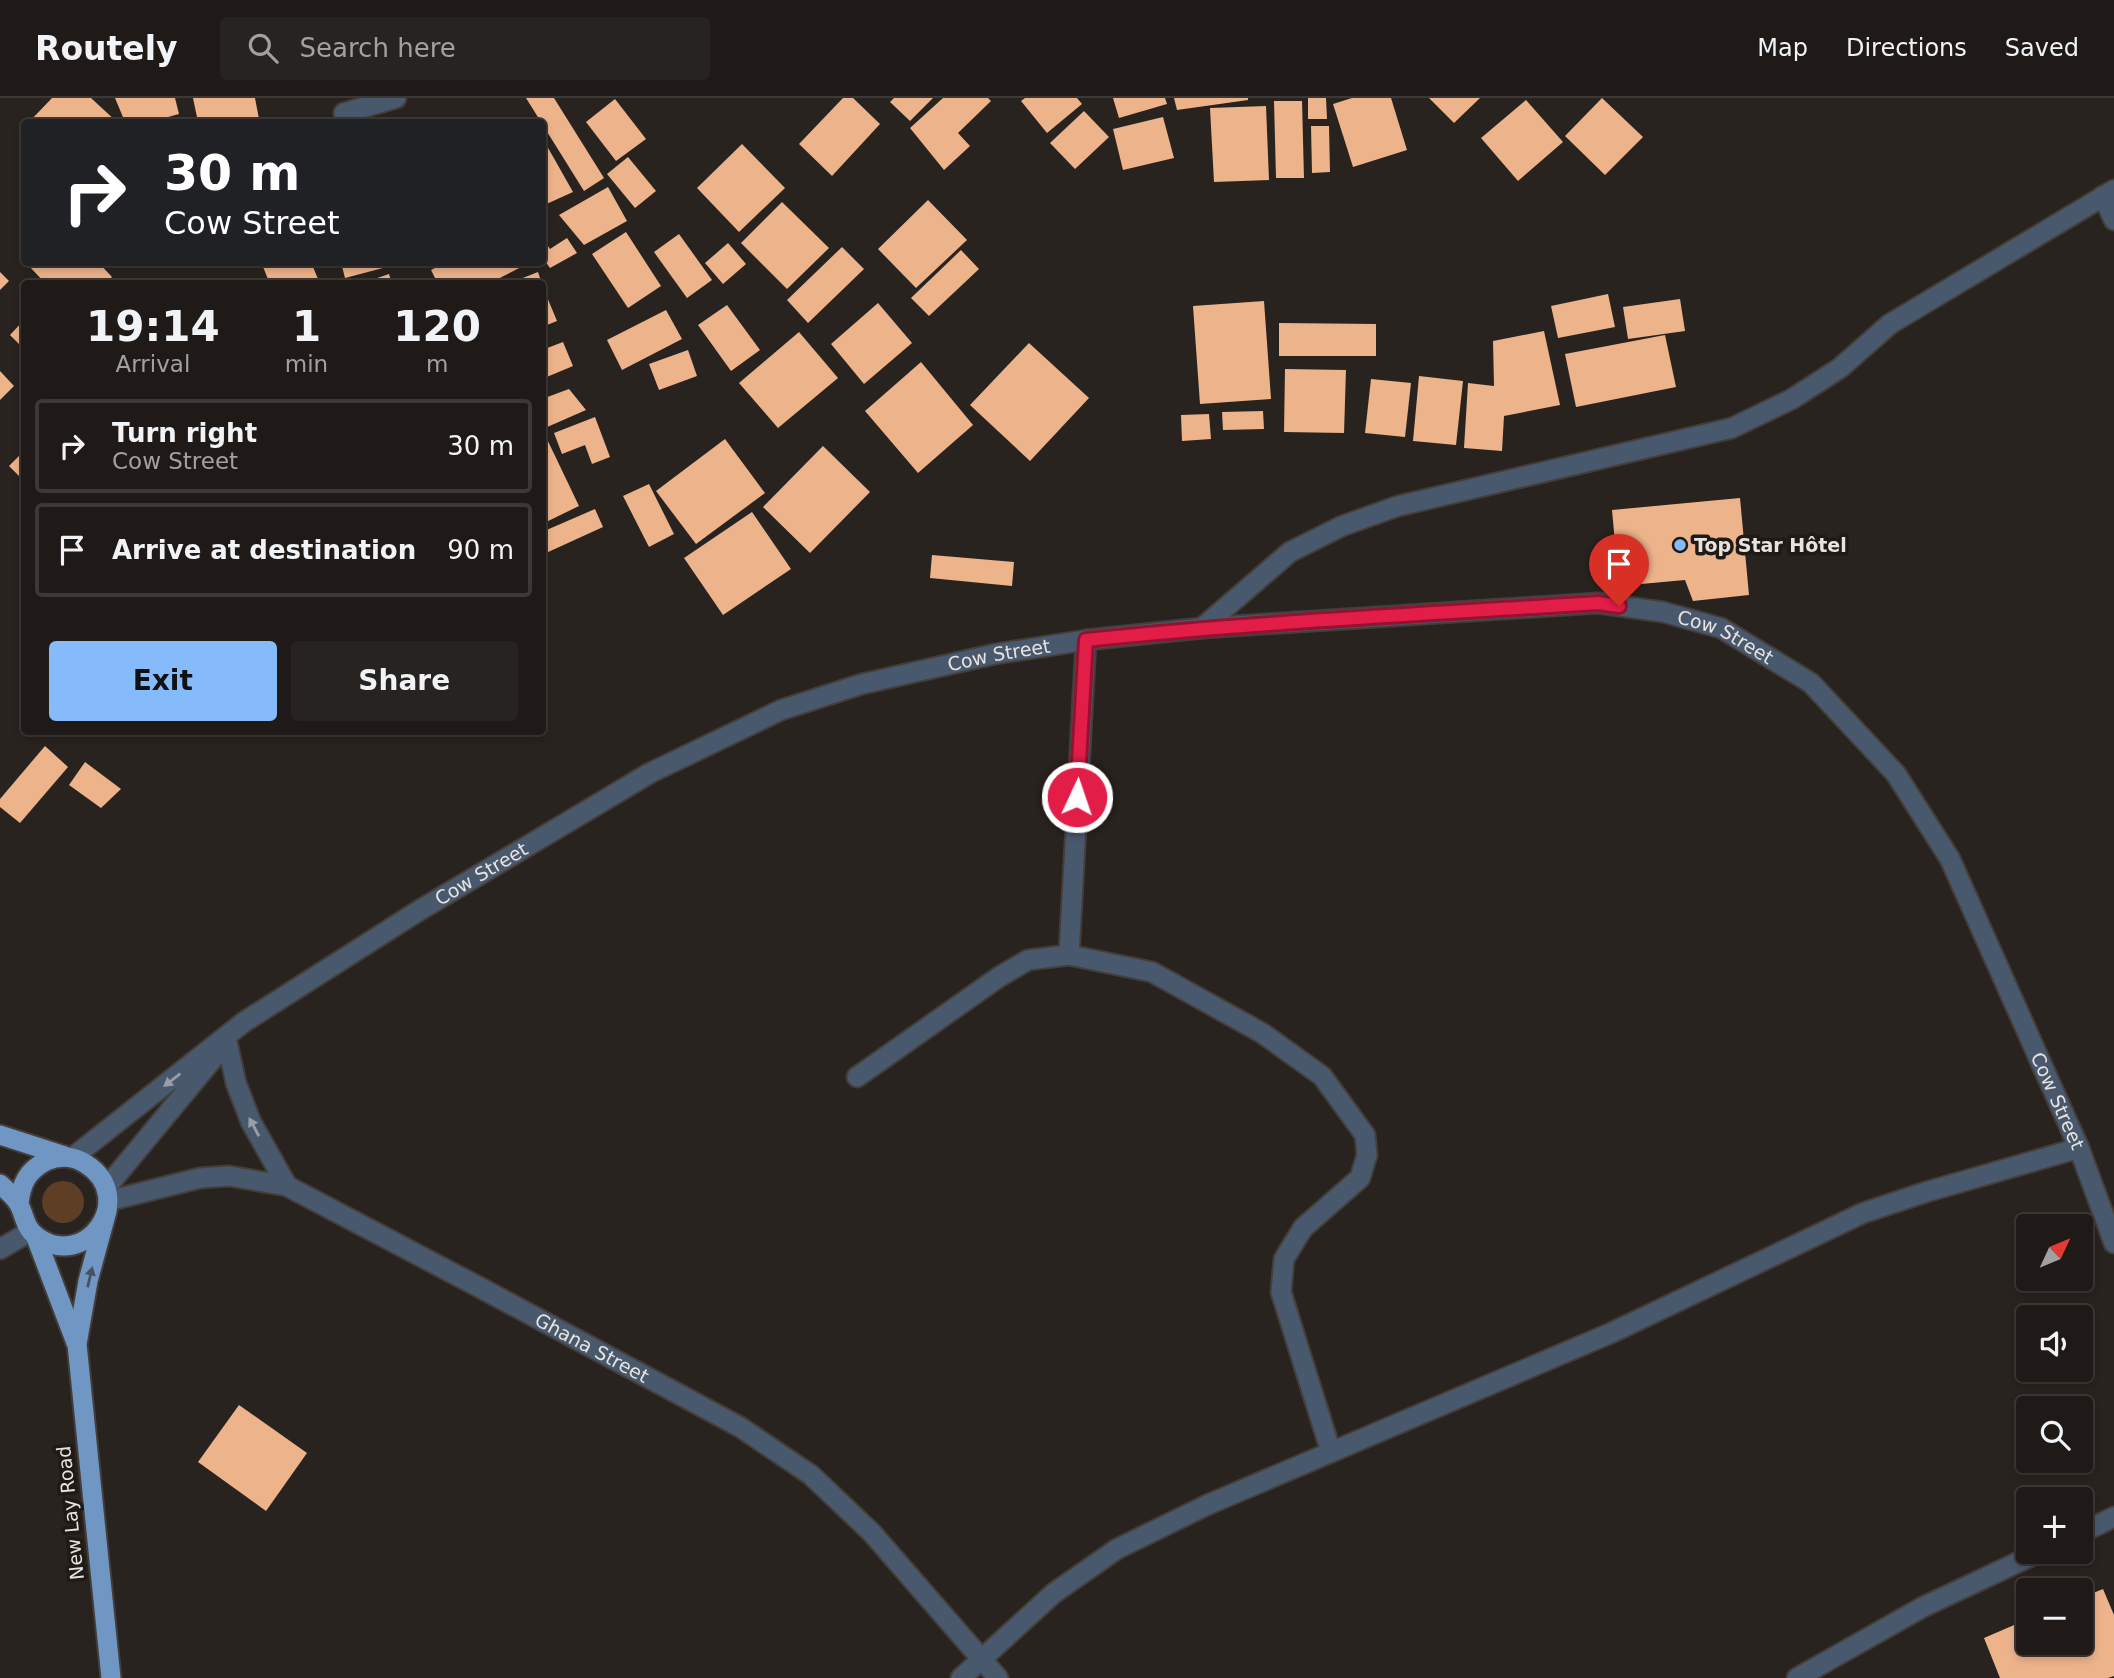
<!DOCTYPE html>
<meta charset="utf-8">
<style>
:root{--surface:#1f1a17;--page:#272320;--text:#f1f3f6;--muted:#a1a1a1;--line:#3c3836;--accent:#85bbfb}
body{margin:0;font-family:"DejaVu Sans",sans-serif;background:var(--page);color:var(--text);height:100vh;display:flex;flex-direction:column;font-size:26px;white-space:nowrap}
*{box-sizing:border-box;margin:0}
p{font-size:23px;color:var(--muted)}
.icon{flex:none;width:38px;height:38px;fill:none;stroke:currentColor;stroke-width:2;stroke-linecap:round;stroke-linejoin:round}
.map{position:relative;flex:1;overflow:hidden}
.panel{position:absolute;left:21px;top:182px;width:525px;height:455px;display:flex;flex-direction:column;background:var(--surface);border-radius:7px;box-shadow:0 4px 10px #0003,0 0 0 2px var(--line)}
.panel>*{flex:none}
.hud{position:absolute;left:21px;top:21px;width:525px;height:147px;border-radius:7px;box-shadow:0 4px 10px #0003,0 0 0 2px var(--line);background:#202124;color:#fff;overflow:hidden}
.needle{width:46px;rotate:46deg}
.controls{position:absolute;left:2016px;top:1116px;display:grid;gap:14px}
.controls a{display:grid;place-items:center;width:77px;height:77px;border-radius:7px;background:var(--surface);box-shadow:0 4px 10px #0003,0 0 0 2px var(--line);font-size:35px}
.pin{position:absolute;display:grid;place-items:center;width:60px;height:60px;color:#fff;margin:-72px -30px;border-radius:50% 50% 50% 0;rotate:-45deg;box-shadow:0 0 7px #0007}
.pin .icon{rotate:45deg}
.me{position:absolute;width:77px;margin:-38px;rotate:3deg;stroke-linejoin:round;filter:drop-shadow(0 0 5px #0008)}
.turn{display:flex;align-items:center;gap:24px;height:147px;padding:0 28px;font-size:32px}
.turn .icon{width:91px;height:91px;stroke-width:2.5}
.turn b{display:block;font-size:49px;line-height:60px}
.eta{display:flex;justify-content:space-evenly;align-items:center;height:119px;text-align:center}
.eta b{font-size:42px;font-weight:600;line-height:49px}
.cta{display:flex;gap:14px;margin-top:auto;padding:14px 28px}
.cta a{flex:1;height:80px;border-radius:7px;background:var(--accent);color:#111;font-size:28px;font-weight:600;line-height:80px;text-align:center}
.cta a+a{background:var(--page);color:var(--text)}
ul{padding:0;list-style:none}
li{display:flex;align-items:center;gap:21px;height:94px;margin:0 14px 10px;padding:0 14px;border:4px solid var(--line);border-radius:7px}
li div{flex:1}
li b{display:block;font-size:26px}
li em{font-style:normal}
header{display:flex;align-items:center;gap:42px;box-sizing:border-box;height:98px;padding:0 35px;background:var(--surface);border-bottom:2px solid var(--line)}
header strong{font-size:33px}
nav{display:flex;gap:38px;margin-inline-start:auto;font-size:24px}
.search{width:490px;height:63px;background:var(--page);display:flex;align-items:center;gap:18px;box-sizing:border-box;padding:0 24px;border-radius:7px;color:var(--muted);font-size:26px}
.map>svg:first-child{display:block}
.green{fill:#5f3e26}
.building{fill:#edb38b}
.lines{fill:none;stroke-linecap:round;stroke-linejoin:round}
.minor-casing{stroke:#443e3a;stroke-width:23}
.tertiary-casing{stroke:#443e3a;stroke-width:23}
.trunk-casing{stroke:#443e3a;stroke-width:23}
.minor{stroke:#49596d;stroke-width:19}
.tertiary{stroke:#49596d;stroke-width:19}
.trunk{stroke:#7097c4;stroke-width:19}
.oneway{fill:#989ea6}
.oneway2{fill:#445264}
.route-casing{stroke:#92132f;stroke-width:18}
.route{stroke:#e11d48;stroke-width:12}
.poi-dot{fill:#85bbfb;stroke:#201a16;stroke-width:2.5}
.labels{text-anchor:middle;stroke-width:7;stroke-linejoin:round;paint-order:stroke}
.poi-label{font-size:19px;font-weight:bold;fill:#e7e3e0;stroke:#201a16;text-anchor:start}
.street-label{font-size:19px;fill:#e7e3e0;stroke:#201a16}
</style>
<header>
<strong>Routely</strong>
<div class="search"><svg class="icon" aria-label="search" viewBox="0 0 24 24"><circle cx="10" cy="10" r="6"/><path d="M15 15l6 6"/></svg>Search here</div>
<nav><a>Map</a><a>Directions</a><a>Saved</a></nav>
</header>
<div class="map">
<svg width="2114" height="1580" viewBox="0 0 2114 1580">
<rect width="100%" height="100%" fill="#29231f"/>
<!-- green -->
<circle class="green" cx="63" cy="1104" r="21"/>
<!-- building -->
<g class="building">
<polygon points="52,0 91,0 117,24 29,24"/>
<polygon points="115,0 175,0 179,16 150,24 125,24"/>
<polygon points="193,0 255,0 259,21 241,24 198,24"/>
<polygon points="526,0 554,0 604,80 584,93"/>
<polygon points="843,0 853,0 880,26 832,78 799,46"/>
<polygon points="894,0 933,0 910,23 890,4"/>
<polygon points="943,0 988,0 991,3 958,35 970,48 944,72 910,30"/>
<polygon points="1025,0 1077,0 1082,6 1047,35 1021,3"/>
<polygon points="1113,0 1165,0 1167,6 1119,20"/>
<polygon points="1174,0 1248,0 1248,2 1177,12"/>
<polygon points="1308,0 1326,0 1327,21 1308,21"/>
<polygon points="1352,0 1391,0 1407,52 1353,69 1333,6"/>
<polygon points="1429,0 1480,0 1454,25"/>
<polygon points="1602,0 1643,39 1605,77 1565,38"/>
<polygon points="615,1 646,41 616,63 586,24"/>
<polygon points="1526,2 1563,44 1518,83 1481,40"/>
<polygon points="1274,3 1302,3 1304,80 1276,80"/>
<polygon points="1266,8 1269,82 1214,84 1210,10"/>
<polygon points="1084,13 1109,39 1075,71 1050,45"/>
<polygon points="1163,19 1174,60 1123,72 1113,31"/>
<polygon points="1311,28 1329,28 1330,74 1312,75"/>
<polygon points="742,46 785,90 739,134 697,90"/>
<polygon points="547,48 573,94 542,108 542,50"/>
<polygon points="628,59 656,93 635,110 607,76"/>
<polygon points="608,89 627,123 584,147 559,117"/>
<polygon points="928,102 967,142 916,190 878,151"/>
<polygon points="782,104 829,150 787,191 741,145"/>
<polygon points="626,134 661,188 628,210 592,156"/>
<polygon points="679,136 712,182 687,200 654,154"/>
<polygon points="542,140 550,151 567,140 577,155 550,170 542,159"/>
<polygon points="728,145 746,166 723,186 705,165"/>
<polygon points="842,149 864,171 808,225 787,202"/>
<polygon points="961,152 979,171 929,218 911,200"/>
<polygon points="30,164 98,164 112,179 105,186 46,186 28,167"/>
<polygon points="261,164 311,164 320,186 270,186"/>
<polygon points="341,164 381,164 383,170 345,180"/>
<polygon points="447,164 531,164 488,186 438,186 431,172"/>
<polygon points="0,174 9,183 0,192"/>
<polygon points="538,174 542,186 510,185"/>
<polygon points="389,176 392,186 363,186 363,185"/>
<polygon points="542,187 557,223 542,229"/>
<polygon points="1608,196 1615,229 1558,240 1551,208"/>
<polygon points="1680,201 1685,233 1628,241 1623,209"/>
<polygon points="1264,203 1271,301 1200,306 1193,208"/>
<polygon points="878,205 912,245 864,286 831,246"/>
<polygon points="727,207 760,252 731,273 698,227"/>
<polygon points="666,212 682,241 622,272 607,242"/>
<polygon points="24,222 24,251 10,237"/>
<polygon points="1279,225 1376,226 1376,258 1279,258"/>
<polygon points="1544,233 1560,307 1504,318 1502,353 1464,350 1468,285 1494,288 1493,243"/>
<polygon points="799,234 838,280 778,330 739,285"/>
<polygon points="1665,237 1676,289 1576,309 1565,256"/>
<polygon points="563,244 573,268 542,281 542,252"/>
<polygon points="1029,245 1089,300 1030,363 970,307"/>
<polygon points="688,252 697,278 659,292 649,266"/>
<polygon points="921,264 973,327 918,375 865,313"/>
<polygon points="1285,271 1346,272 1344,335 1284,334"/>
<polygon points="0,273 14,288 0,302"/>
<polygon points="1419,278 1463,283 1456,347 1413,343"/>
<polygon points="1371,281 1411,285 1405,339 1365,335"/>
<polygon points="569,291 586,312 545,330 542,323 542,301"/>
<polygon points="1263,313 1264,331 1223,332 1222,314"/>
<polygon points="1209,316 1211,341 1182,343 1181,317"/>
<polygon points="595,319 610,359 592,366 585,347 562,356 554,335"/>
<polygon points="546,339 579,408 542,426 542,340"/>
<polygon points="725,341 765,395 696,446 656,393"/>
<polygon points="823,348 870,394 810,455 763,409"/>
<polygon points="24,353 24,383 9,368"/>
<polygon points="649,386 674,436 649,449 623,398"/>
<polygon points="1740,400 1749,497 1693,503 1685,482 1619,488 1612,412"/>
<polygon points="595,411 603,429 546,455 542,446 542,434"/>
<polygon points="752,414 791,471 723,517 684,460"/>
<polygon points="932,457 1014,464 1012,488 930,480"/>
<polygon points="45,648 68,669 20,725 0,709 0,701"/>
<polygon points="85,664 121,691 101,710 69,687"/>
<polygon points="239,1307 307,1355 266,1413 198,1364"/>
<polygon points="2103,1491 2114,1517 2114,1578 2108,1580 2000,1580 1984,1540 2028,1521 2028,1545 2081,1545 2081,1500"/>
</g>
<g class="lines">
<!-- minor casing -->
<g class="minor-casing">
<g id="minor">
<polyline points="344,15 396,0"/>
<polyline points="2103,98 2114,122"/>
<polyline points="1202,530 1290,454 1342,428 1398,408 1732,330 1792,301 1840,270 1890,226 2114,92"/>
<polyline points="1069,857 1086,542"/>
<polyline points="857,979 999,879 1028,862 1069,857 1152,874 1262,935 1322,978 1365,1037 1367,1057 1360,1080 1303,1130 1284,1161 1281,1194 1331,1354"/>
<polyline points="0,1151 31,1133"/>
<polyline points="2081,1435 2114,1419"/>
<polyline points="961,1580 1054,1495 1117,1451 1207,1407 1611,1235 1863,1115 1926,1094 2079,1050"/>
<polyline points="1797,1580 1923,1509 2040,1454"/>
</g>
</g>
<!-- tertiary casing -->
<g class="tertiary-casing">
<g id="tertiary">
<polyline points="227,944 236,985 251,1024 287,1088"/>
<path id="s1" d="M72 1060 244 924 420 812 650 675 781 612 862 586 995 556 1086 542 1202 530 1598 505 1663 514 1721 530 1811 585 1896 676 1950 761 2079 1050 2114 1145"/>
<polyline points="106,1090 216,957"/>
<path id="s2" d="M108 1103 200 1080 229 1078 287 1088 479 1189 740 1329 811 1377 872 1435 998 1580"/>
</g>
</g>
<!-- trunk casing -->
<g class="trunk-casing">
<g id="trunk">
<polyline points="0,1037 65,1058"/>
<path d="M0 1086C6 1092 14 1098 18 1105 25 1116 24 1129 36 1138 85 1175 139 1100 86 1066 74 1058 59 1057 46 1063 27 1073 21 1086 19 1106"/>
<polyline points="107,1113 88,1183 77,1246 111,1580"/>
<polyline points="35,1137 76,1245"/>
</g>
</g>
<!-- minor -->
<use href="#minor" class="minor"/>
<!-- tertiary -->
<use href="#tertiary" class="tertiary"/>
<!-- trunk -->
<use href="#trunk" class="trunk"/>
</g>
<!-- one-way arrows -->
<defs><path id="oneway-solid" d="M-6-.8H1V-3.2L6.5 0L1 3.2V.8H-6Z" transform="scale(1.75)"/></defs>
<g class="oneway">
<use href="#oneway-solid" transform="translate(172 982) rotate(142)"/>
<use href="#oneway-solid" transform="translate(254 1029) rotate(-118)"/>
</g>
<use class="oneway2" href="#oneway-solid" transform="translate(90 1179) rotate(-77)"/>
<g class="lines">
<!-- route casing -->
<g class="route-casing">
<path id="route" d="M1077 699 1086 542C1256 524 1427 516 1598 505L1619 508"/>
</g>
<!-- route -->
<use href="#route" class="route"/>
</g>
<!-- markers -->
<circle class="poi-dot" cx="1680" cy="447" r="7"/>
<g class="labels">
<!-- poi labels -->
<g class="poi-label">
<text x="1694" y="454">Top Star Hôtel</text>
</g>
<!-- street labels -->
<g class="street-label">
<text dy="7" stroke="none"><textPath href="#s1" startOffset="1801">Cow Street</textPath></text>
<text dy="7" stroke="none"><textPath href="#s1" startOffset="1066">Cow Street</textPath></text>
<text dy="7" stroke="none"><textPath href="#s1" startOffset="499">Cow Street</textPath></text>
<text dy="7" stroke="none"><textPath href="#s1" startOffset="2389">Cow Street</textPath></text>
<text dy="7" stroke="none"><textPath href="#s2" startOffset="528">Ghana Street</textPath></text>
<text transform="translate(70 1415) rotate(-96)" y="7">New Lay Road</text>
</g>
</g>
</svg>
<div class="controls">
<a><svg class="needle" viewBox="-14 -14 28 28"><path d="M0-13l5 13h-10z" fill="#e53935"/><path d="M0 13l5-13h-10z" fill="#a1a1a1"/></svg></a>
<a><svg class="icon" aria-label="sound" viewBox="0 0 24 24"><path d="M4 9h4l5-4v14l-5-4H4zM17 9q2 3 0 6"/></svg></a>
<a><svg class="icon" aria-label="search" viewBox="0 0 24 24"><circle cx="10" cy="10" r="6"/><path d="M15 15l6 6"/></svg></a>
<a>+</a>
<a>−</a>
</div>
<div class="pin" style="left:1619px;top:508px;background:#d93025"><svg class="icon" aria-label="arrive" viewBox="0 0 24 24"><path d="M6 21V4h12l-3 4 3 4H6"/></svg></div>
<svg class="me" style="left:1077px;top:699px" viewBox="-20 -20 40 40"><circle r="17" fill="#e11d48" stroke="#fff" stroke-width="3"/><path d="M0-11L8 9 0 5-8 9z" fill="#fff"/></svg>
<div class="hud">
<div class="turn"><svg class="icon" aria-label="right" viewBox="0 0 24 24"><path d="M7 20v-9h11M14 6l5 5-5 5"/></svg><div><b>30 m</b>Cow Street</div></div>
</div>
<section class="panel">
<div class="eta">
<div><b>19:14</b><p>Arrival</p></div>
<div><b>1</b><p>min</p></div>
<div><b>120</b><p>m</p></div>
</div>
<ul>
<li><svg class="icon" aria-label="right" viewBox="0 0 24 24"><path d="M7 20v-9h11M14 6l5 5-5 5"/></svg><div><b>Turn right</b><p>Cow Street</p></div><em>30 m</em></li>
<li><svg class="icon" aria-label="arrive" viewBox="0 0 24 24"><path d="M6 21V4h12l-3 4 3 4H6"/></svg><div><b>Arrive at destination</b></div><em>90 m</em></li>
</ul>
<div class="cta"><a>Exit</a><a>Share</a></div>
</section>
</div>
